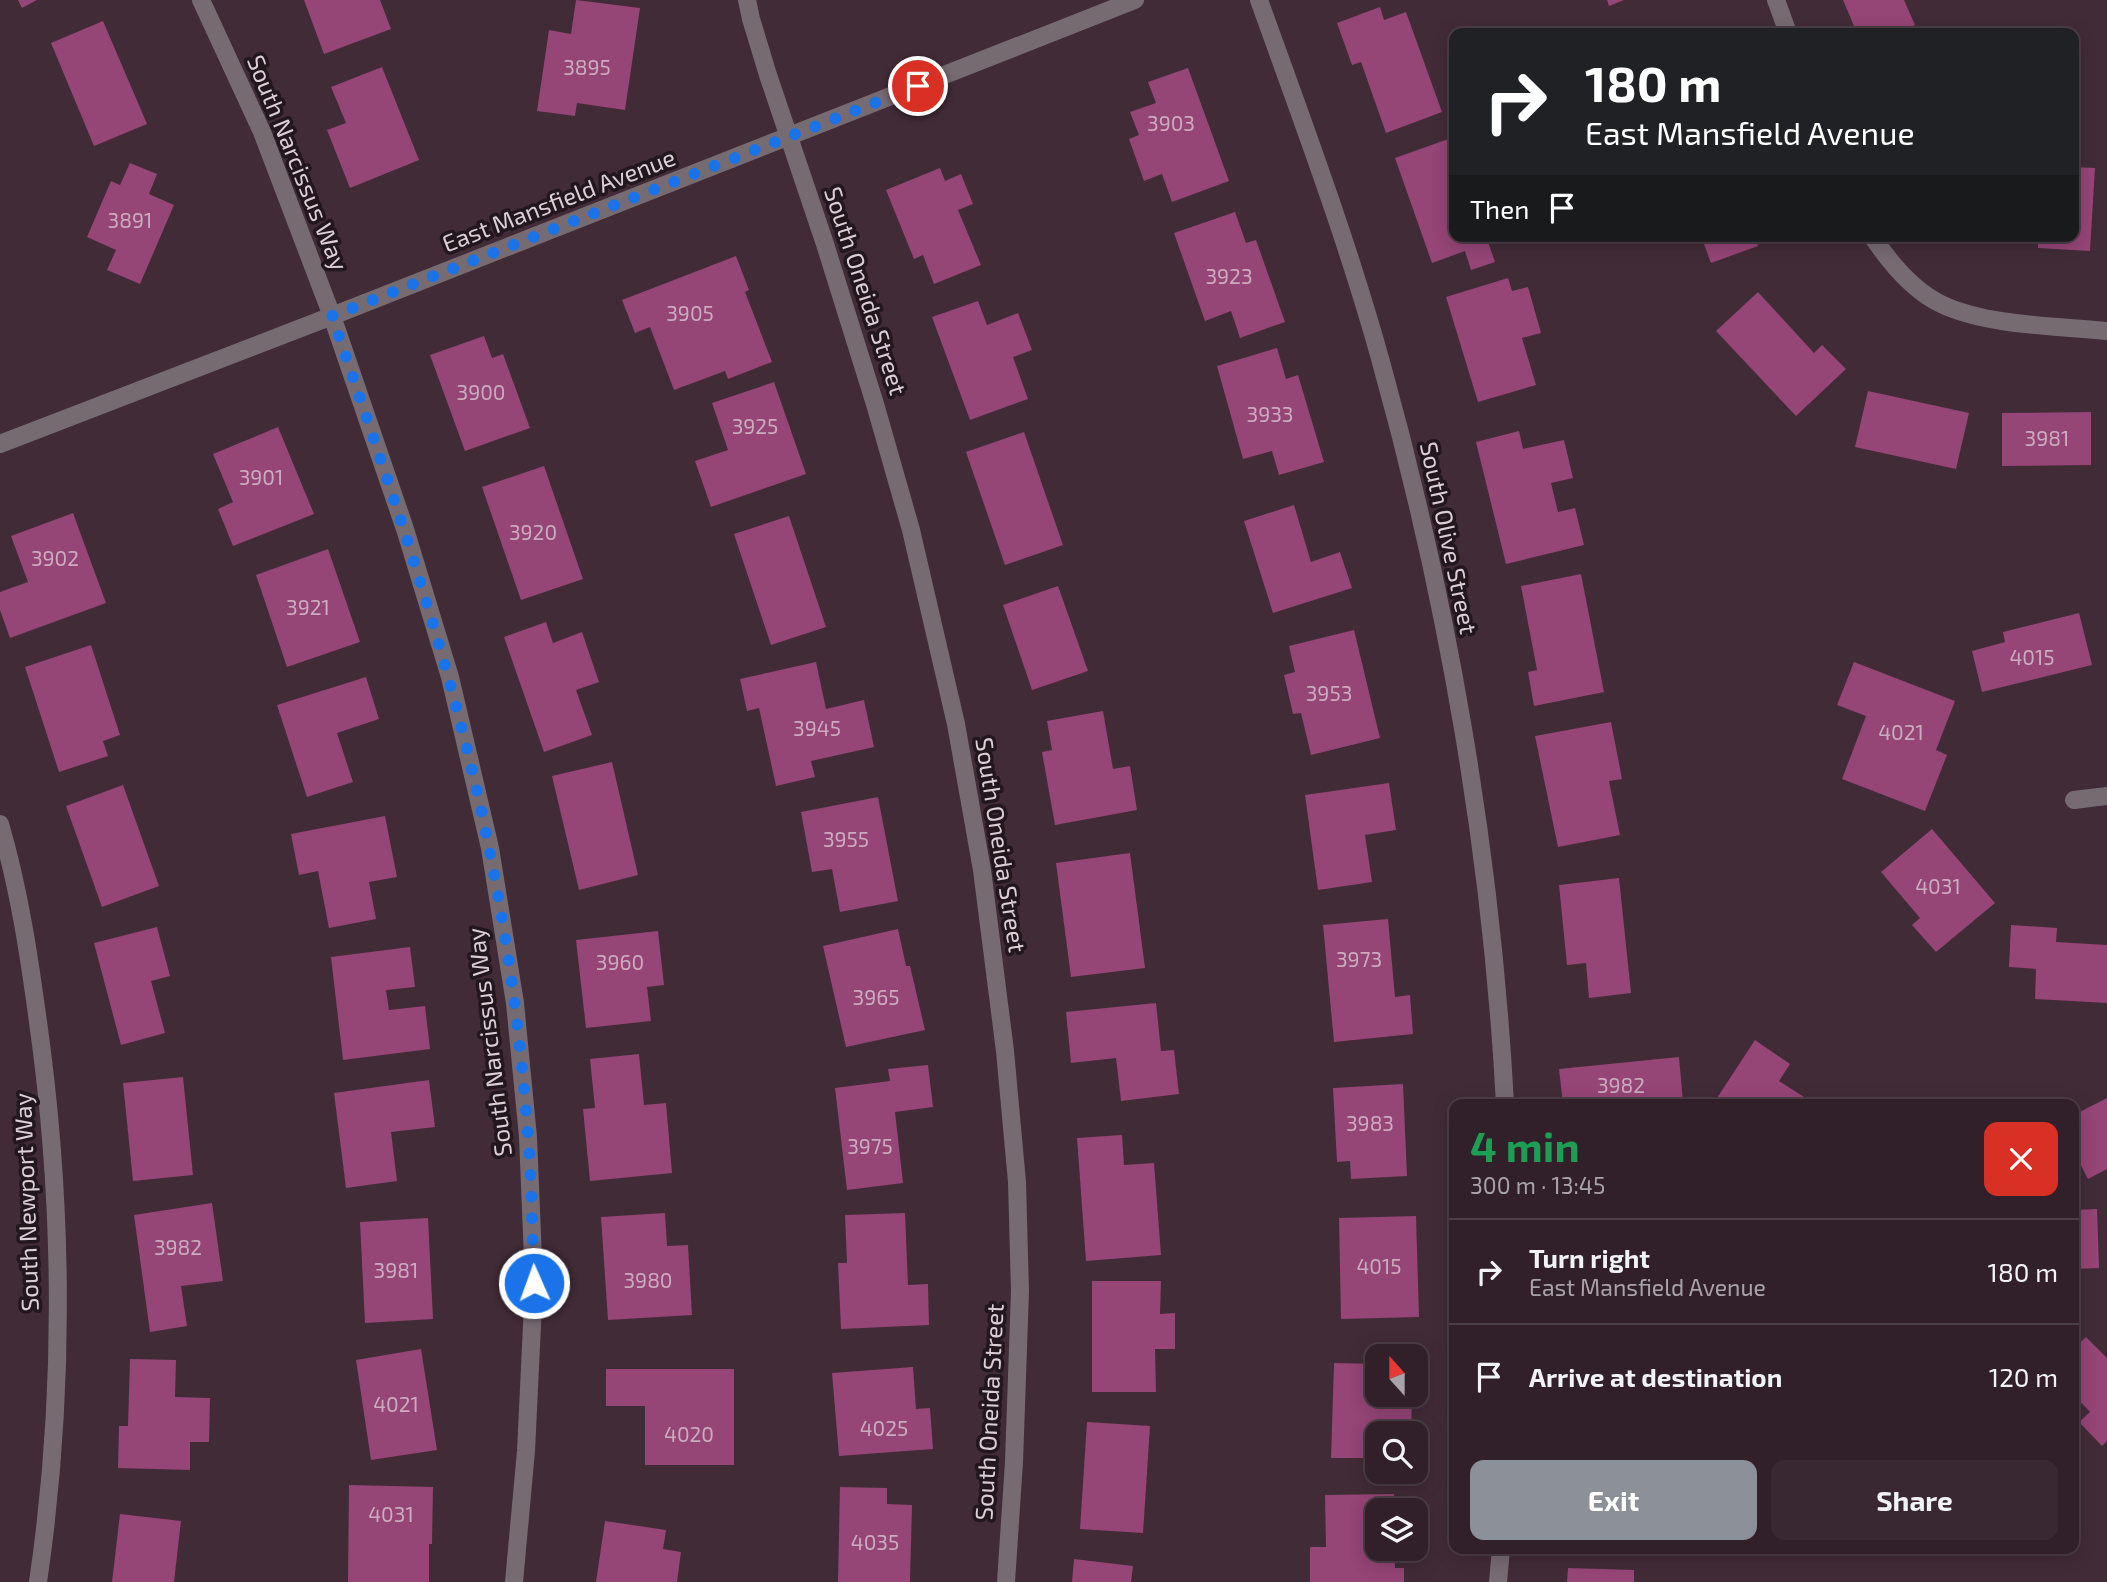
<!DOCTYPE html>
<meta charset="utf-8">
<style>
:root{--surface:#312029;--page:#392831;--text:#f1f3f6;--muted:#a8a3a8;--line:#4c3e46;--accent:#8c9099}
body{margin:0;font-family:"Exo 2",sans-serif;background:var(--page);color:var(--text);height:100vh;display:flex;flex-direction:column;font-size:26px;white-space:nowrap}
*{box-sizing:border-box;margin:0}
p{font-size:23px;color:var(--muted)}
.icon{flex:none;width:38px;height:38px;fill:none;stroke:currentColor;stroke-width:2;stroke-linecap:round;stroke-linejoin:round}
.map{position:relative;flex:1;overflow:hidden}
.details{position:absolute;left:1449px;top:1099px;width:630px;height:455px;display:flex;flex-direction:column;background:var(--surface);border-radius:14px;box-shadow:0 4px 18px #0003,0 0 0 2px var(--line)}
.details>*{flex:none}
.hud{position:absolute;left:1449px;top:28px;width:630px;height:214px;border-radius:14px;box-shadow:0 4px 18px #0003,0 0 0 2px var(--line);background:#202124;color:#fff;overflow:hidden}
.needle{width:46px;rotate:339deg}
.buttons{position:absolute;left:1365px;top:1344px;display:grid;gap:14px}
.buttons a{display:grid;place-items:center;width:63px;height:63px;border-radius:14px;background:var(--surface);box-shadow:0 4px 18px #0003,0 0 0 2px var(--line);font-size:35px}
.pin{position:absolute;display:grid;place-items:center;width:60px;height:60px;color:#fff;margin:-30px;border:4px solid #fff;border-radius:50%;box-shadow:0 2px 7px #0007}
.me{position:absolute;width:77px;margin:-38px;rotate:358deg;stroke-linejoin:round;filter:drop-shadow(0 0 5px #0008)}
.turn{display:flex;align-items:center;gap:24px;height:147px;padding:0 21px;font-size:32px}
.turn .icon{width:91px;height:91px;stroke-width:2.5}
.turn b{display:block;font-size:49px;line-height:60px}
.then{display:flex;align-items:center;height:66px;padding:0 21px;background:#0003;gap:14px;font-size:26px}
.round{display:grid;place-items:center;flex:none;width:74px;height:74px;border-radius:14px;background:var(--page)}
.headline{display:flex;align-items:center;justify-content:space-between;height:119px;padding:0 21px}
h1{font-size:42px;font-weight:700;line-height:52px;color:#1e9e55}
.cta{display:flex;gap:14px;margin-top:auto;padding:14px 21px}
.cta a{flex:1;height:80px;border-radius:14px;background:var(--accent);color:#fff;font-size:28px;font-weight:700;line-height:80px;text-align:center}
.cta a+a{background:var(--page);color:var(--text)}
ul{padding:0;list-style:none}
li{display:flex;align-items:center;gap:21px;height:105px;padding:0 21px;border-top:2px solid var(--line)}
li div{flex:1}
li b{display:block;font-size:26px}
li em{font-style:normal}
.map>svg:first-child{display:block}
.building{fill:#954576}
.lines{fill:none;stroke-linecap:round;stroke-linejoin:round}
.minor{stroke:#776b72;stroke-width:18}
.route{stroke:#1a73e8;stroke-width:12;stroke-dasharray:0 21.6}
.labels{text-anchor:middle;stroke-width:7;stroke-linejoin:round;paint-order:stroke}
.number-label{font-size:21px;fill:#cbacbe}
.street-label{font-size:24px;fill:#ddced6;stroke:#21171d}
</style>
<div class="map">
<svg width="2107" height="1582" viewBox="0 0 2107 1582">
<rect width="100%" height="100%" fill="#412b37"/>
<!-- building -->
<g class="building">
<polygon points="18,0 37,0 22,8"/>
<polygon points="304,0 380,0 391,29 324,54"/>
<polygon points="576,0 640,8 625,110 577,103 575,116 537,111 549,30 571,34"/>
<polygon points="1607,0 1624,0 1609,6"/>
<polygon points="1843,0 1904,0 1915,25 1895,33 1857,33"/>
<polygon points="1380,7 1384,20 1406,12 1442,112 1386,133 1361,62 1352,65 1337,23"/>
<polygon points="103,21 147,124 94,146 51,43"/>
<polygon points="1689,26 1691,33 1669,33"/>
<polygon points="382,67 419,160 350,188 327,130 346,123 331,87"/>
<polygon points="1188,68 1229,181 1172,202 1162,174 1144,181 1129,139 1139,135 1130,112 1156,103 1148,82"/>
<polygon points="1454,137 1454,236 1486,236 1495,262 1471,270 1465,251 1432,263 1395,158"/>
<polygon points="130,163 157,174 149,194 174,205 140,284 107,270 116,250 87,237 111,181 120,185"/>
<polygon points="2074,167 2095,168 2090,251 2038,248 2038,236 2074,236"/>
<polygon points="940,168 945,181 961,174 973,204 958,210 981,265 934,284 923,255 914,259 886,190"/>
<polygon points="1235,212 1246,243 1256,240 1285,322 1240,338 1231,311 1205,321 1174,233"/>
<polygon points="1701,236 1755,236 1758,246 1711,263"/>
<polygon points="736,256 749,290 745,292 772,362 728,379 725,371 674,390 650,327 635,333 622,300"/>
<polygon points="1508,278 1512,291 1528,287 1541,333 1522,338 1536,385 1478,402 1446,297"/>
<polygon points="1758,292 1814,353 1822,345 1846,369 1796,416 1716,331"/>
<polygon points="978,301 987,325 1018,313 1032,350 1013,357 1028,399 970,420 932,317"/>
<polygon points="484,336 492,358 503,354 530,428 465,451 430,355"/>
<polygon points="1277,348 1286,379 1298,375 1324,462 1279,475 1272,451 1243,459 1217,366"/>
<polygon points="774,382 806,474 711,507 695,461 728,450 712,403"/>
<polygon points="1868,391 1969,413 1956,469 1855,447"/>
<polygon points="2091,412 2091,465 2002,466 2002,413"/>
<polygon points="278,427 314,514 233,546 218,509 233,502 213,454"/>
<polygon points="1519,431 1523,449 1564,440 1573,478 1551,483 1558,512 1575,508 1584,545 1506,564 1476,442"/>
<polygon points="1024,432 1063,545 1005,565 966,452"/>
<polygon points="544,466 583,579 521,600 482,487"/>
<polygon points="1294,505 1311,562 1340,552 1352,588 1273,613 1244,521"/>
<polygon points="73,513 106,603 10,638 0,610 0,592 28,582 11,536"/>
<polygon points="789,516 826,627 771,645 734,534"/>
<polygon points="328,549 360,642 287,667 256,575"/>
<polygon points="1581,574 1604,692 1534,706 1528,672 1537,670 1521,586"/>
<polygon points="1058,586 1088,671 1032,690 1003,605"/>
<polygon points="2079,613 2092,665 1982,692 1972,651 2005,642 2003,632"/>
<polygon points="546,622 553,643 582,632 599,682 576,690 592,735 544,752 504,637"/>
<polygon points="1354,630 1380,738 1311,755 1301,713 1293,714 1284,675 1295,672 1289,646"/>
<polygon points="91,645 120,735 103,741 108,756 59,772 25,667"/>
<polygon points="816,662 826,709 864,700 874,747 811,761 815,777 776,786 759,708 747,711 740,679"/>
<polygon points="1854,662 1955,701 1936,750 1947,755 1925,811 1842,779 1866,716 1837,705"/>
<polygon points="366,677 379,719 337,733 353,782 307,797 277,705"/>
<polygon points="1103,711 1113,769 1130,766 1137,810 1055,825 1042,752 1052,750 1047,721"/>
<polygon points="1611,722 1622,779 1609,781 1620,835 1558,847 1535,736"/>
<polygon points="612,762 638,875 579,890 552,776"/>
<polygon points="1389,783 1396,830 1365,835 1372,882 1318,890 1305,795"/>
<polygon points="123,785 159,886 102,907 66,806"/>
<polygon points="878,797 898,901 840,912 832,869 812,872 801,812"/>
<polygon points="385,816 397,877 369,882 376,919 329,928 318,871 299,875 291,834"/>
<polygon points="1932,829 1995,903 1936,952 1912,925 1920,918 1881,872"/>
<polygon points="1130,853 1145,968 1071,977 1056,863"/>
<polygon points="1619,878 1631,993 1589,998 1586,963 1567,965 1559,885"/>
<polygon points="1388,919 1395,997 1410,995 1413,1034 1334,1042 1323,925"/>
<polygon points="2011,925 2057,928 2056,942 2107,945 2107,1003 2035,999 2036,969 2009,967"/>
<polygon points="157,927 170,976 151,981 165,1033 121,1045 94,943"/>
<polygon points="898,929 906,966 910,966 925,1030 846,1047 823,946"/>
<polygon points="658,931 664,985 647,987 651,1021 586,1028 576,940"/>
<polygon points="410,947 415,987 386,990 389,1010 425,1006 430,1049 343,1060 331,957"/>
<polygon points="1156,1003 1161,1051 1174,1050 1179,1094 1121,1101 1116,1058 1071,1063 1066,1012"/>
<polygon points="1755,1040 1790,1064 1779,1081 1815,1104 1713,1104"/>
<polygon points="639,1054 644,1105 666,1103 672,1173 590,1181 583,1109 595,1108 590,1059"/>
<polygon points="1679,1057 1683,1102 1662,1104 1563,1104 1559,1069"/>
<polygon points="928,1065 933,1107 895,1112 903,1183 847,1190 835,1088 890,1081 888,1069"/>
<polygon points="183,1077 193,1175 133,1181 123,1083"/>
<polygon points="429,1080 435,1127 391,1132 397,1181 346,1188 334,1093"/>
<polygon points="1403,1084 1407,1176 1351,1179 1350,1161 1337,1162 1333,1088"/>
<polygon points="2107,1098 2107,1169 2088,1179 2074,1152 2074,1115"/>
<polygon points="1122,1135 1124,1165 1154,1163 1161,1255 1086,1261 1077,1138"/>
<polygon points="212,1203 223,1281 181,1286 187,1326 150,1332 134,1215"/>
<polygon points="2097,1209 2099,1268 2074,1269 2074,1210"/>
<polygon points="665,1213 667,1246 688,1245 692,1315 608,1320 601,1217"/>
<polygon points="905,1213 908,1285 928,1284 929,1325 841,1329 838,1263 847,1263 845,1215"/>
<polygon points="1416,1216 1419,1317 1341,1319 1339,1218"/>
<polygon points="428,1218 433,1319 365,1323 360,1222"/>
<polygon points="1092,1281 1161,1281 1160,1314 1175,1313 1175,1349 1155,1349 1156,1392 1092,1392"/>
<polygon points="2086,1337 2107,1358 2107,1441 2102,1446 2079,1422 2090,1412 2074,1395 2074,1348"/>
<polygon points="421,1349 437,1450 371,1460 356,1360"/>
<polygon points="130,1359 176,1360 175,1397 210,1398 209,1442 190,1442 190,1470 118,1468 119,1426 128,1426"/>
<polygon points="1334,1363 1377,1364 1377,1395 1412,1395 1411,1433 1377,1433 1377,1458 1331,1458"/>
<polygon points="913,1367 916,1409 930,1408 933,1449 839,1456 832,1373"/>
<polygon points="606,1369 734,1369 734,1465 645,1465 645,1406 606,1406"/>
<polygon points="1087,1422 1150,1426 1143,1533 1080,1529"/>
<polygon points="349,1485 433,1487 432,1544 429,1544 429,1582 348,1582"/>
<polygon points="840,1487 887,1488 887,1504 912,1505 910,1582 838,1582"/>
<polygon points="1394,1494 1394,1510 1377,1510 1377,1549 1394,1549 1395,1568 1404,1568 1404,1582 1310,1582 1310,1547 1326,1547 1325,1495"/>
<polygon points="120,1514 181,1521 174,1582 112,1582"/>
<polygon points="605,1521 666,1530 663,1549 681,1552 677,1582 596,1582"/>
<polygon points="1074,1559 1133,1566 1131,1582 1072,1582"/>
<polygon points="1568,1568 1634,1570 1634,1582 1567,1582"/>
</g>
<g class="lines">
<!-- minor -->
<g class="minor">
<polyline points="201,0 262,132 332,316 405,529 450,677 490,848 515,1003 528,1137 534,1283 526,1451 514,1582"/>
<polyline points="747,0 751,19 768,75 825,244 875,404 911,530 956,724 982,870 1005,1051 1017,1182 1020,1291 1014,1462 1006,1582"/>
<path d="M1259 0C1302 120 1347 239 1381 362 1448 602 1492 856 1505 1104"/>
<polyline points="1776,0 1788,33"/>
<path d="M1872 236C1890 263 1912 290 1941 304 1987 326 2057 326 2107 331"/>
<polyline points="0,444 332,316 1135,0"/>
<polyline points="2074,800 2107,796"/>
<path d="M0 824C19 889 29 955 38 1022 64 1206 65 1398 38 1582"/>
<polyline points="1498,1582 1501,1549"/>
</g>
</g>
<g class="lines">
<!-- route -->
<path class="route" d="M534 1283C532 1234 532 1185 528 1136 521 1039 508 943 489 848 453 666 392 492 332 316L918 86"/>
</g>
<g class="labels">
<!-- number labels -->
<g class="number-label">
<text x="587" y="75">3895</text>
<text x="1171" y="131">3903</text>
<text x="130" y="228">3891</text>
<text x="1229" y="284">3923</text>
<text x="690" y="321">3905</text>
<text x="481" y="400">3900</text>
<text x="1270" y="422">3933</text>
<text x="755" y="434">3925</text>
<text x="2047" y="446">3981</text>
<text x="261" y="485">3901</text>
<text x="533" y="540">3920</text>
<text x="55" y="566">3902</text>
<text x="308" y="615">3921</text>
<text x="2032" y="665">4015</text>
<text x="1329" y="701">3953</text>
<text x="817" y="736">3945</text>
<text x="1901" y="740">4021</text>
<text x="846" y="847">3955</text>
<text x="1938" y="894">4031</text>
<text x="1359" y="967">3973</text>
<text x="620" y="970">3960</text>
<text x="876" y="1005">3965</text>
<text x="1621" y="1093">3982</text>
<text x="1370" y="1131">3983</text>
<text x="870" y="1154">3975</text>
<text x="178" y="1255">3982</text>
<text x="1379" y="1274">4015</text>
<text x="396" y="1278">3981</text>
<text x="648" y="1288">3980</text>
<text x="396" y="1412">4021</text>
<text x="884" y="1436">4025</text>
<text x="689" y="1442">4020</text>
<text x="391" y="1522">4031</text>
<text x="875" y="1550">4035</text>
</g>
<!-- street labels -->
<g class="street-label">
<text transform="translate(297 163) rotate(68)" y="8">South Narcissus Way</text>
<text transform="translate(559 201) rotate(-21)" y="8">East Mansfield Avenue</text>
<text transform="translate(865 291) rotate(72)" y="8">South Oneida Street</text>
<text transform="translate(1448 538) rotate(78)" y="8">South Olive Street</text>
<text transform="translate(1000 845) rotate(81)" y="8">South Oneida Street</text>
<text transform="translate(490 1042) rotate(-97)" y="8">South Narcissus Way</text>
<text transform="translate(27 1202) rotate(-92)" y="8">South Newport Way</text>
<text transform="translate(990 1412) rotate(-87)" y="8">South Oneida Street</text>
</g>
</g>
</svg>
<div class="buttons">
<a><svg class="needle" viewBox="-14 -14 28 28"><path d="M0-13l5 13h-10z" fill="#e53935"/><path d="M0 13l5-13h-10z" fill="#a8a3a8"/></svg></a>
<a><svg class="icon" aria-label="search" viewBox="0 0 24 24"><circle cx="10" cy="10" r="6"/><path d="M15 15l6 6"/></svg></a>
<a><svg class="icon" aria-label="layers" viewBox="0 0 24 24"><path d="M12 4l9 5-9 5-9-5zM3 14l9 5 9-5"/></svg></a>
</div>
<div class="pin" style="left:918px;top:86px;background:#d93025"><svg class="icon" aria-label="arrive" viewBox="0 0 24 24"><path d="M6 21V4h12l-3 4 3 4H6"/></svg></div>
<svg class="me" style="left:534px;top:1283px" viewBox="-20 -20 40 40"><circle r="17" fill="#1a73e8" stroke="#fff" stroke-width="3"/><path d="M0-11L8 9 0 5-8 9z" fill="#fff"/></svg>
<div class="hud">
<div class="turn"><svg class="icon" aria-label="right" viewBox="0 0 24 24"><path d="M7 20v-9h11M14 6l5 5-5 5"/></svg><div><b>180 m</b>East Mansfield Avenue</div></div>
<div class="then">Then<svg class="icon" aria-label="arrive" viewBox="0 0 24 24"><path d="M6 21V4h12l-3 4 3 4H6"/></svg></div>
</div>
<section class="details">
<div class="headline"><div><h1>4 min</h1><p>300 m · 13:45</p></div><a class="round" style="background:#d93025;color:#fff"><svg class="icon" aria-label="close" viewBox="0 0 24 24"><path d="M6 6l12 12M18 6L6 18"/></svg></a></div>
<ul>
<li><svg class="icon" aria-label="right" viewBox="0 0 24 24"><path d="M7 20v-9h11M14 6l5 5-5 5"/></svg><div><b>Turn right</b><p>East Mansfield Avenue</p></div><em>180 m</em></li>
<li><svg class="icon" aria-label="arrive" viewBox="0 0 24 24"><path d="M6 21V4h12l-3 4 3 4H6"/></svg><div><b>Arrive at destination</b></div><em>120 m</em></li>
</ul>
<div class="cta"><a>Exit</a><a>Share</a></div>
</section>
</div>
